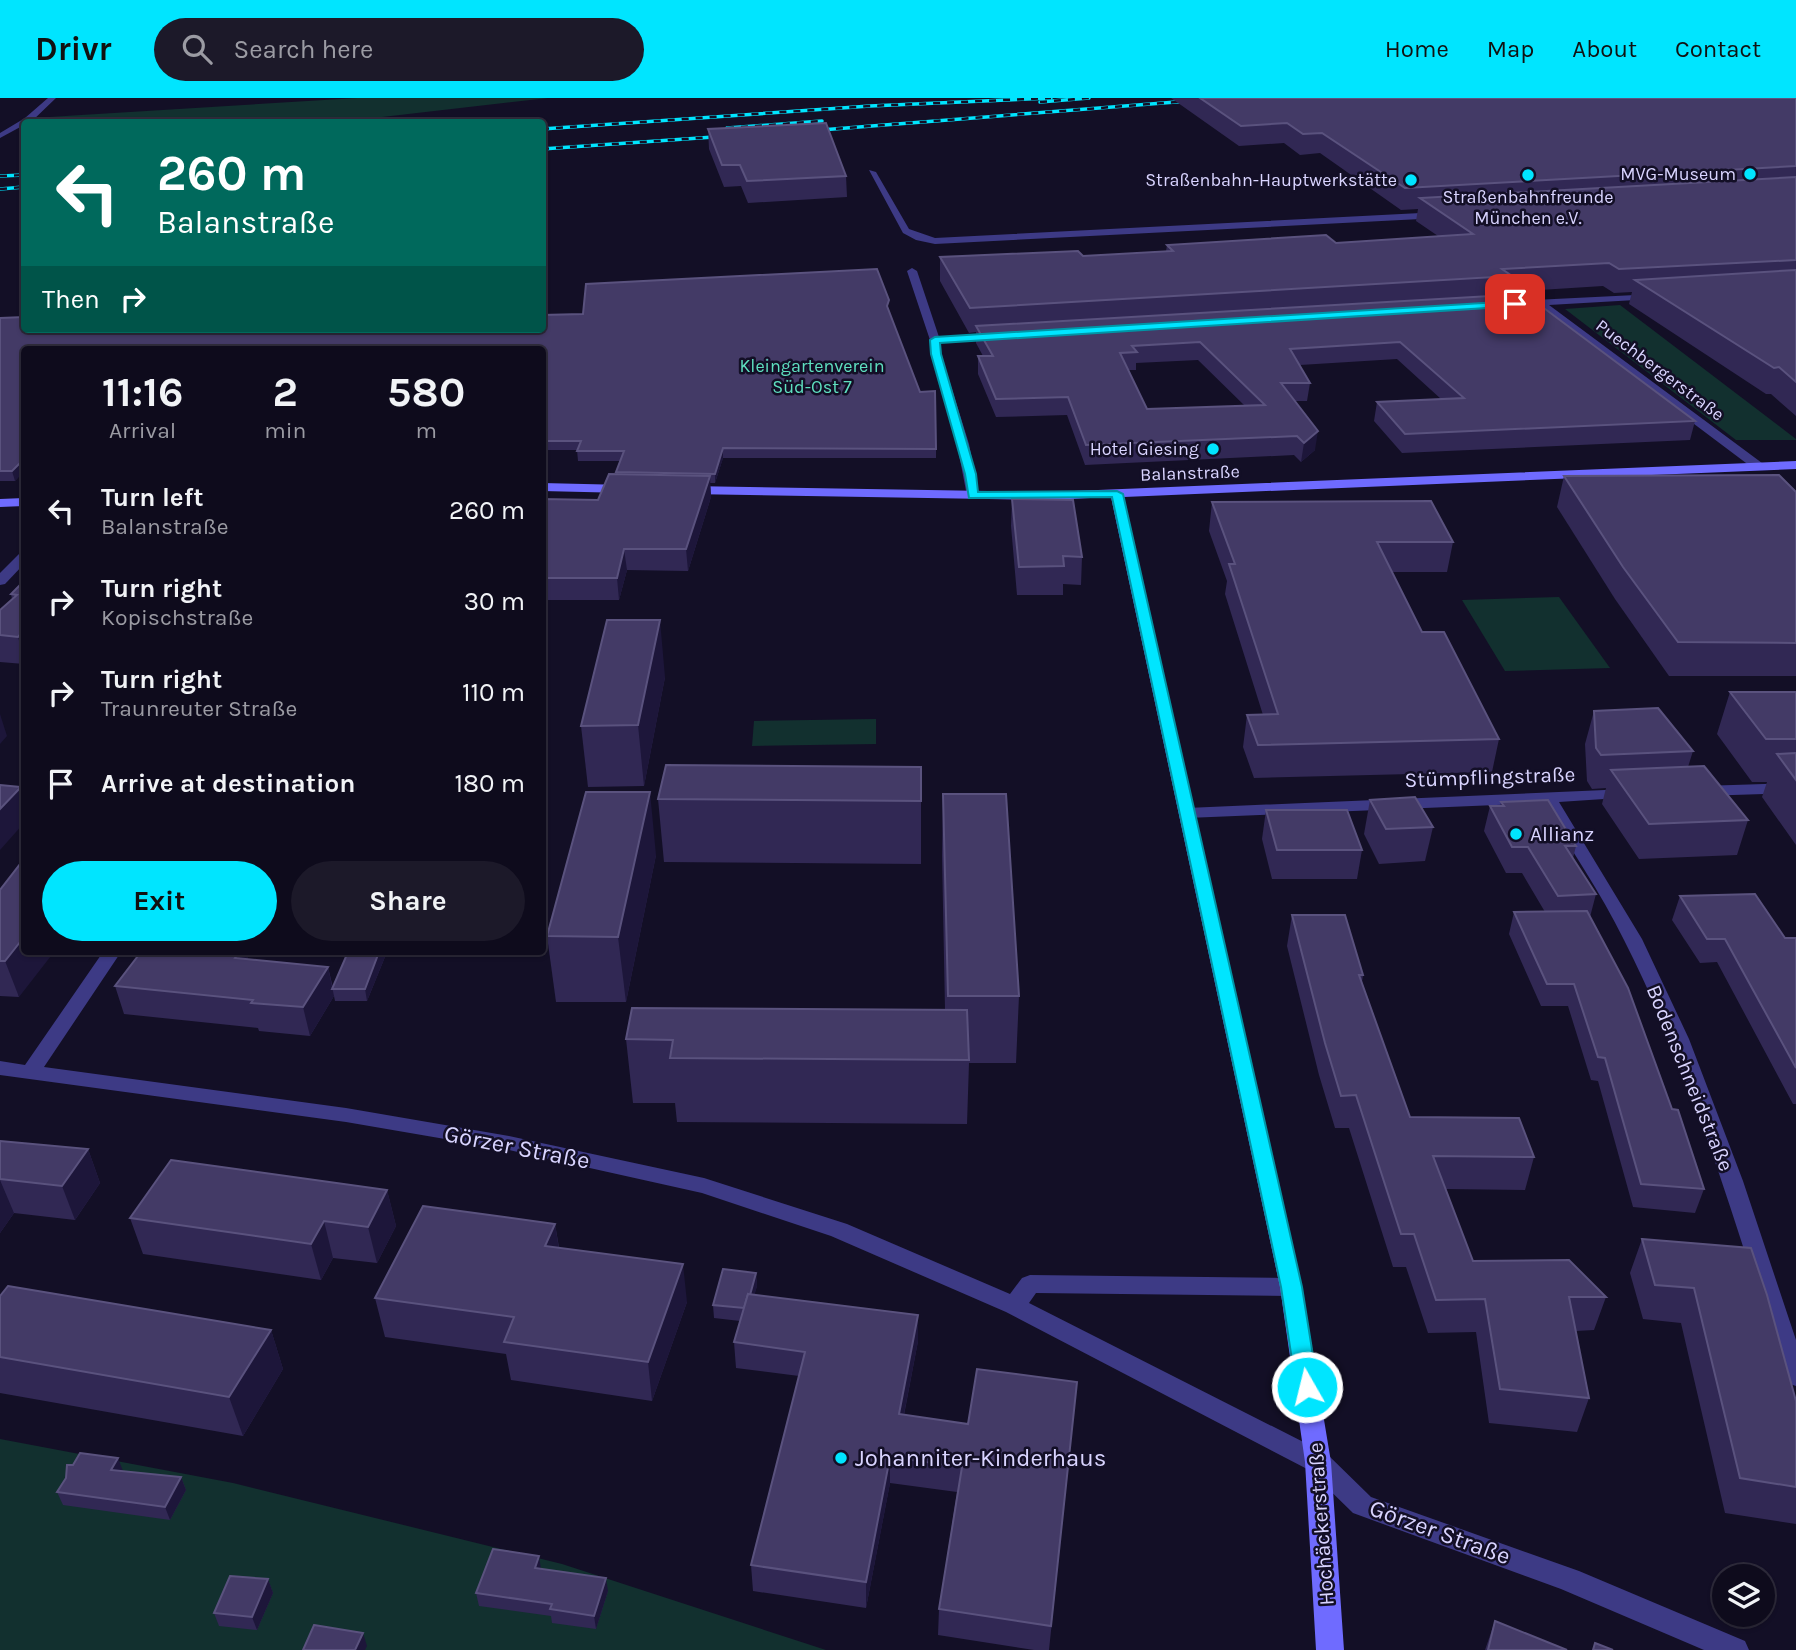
<!DOCTYPE html>
<meta charset="utf-8">
<style>
:root{--surface:#0e0b1c;--page:#1c1929;--text:#f1f3f6;--muted:#9b9ba3;--line:#2e2b3b;--accent:#00e5ff}
body{margin:0;font-family:Karla,sans-serif;background:var(--page);color:var(--text);height:100vh;display:flex;flex-direction:column;font-size:26px;white-space:nowrap}
*{box-sizing:border-box;margin:0}
p{font-size:23px;color:var(--muted)}
.icon{flex:none;width:38px;height:38px;fill:none;stroke:currentColor;stroke-width:2;stroke-linecap:round;stroke-linejoin:round}
.map{position:relative;flex:1;overflow:hidden}
.drawer{position:absolute;left:21px;top:248px;width:525px;height:609px;display:flex;flex-direction:column;background:var(--surface);border-radius:7px;box-shadow:0 2px 5px #0004,0 0 0 2px var(--line)}
.drawer>*{flex:none}
.guide{position:absolute;left:21px;top:21px;width:525px;height:214px;border-radius:7px;box-shadow:0 2px 5px #0004,0 0 0 2px var(--line);background:#00695c;color:#fff;overflow:hidden}
.buttons{position:absolute;left:1712px;top:1466px;display:grid;gap:14px}
.buttons a{display:grid;place-items:center;width:63px;height:63px;border-radius:50%;background:var(--surface);box-shadow:0 2px 5px #0004,0 0 0 2px var(--line);font-size:35px}
.pin{position:absolute;display:grid;place-items:center;width:60px;height:60px;color:#fff;margin:-30px;border-radius:14px;box-shadow:0 4px 10px #0006}
.me{position:absolute;width:77px;margin:-38px;rotate:352deg;stroke-linejoin:round;filter:drop-shadow(0 0 5px #0008)}
.turn{display:flex;align-items:center;gap:24px;height:147px;padding:0 21px;font-size:32px}
.turn .icon{width:91px;height:91px;stroke-width:2.5}
.turn b{display:block;font-size:49px;line-height:60px}
.then{display:flex;align-items:center;height:66px;padding:0 21px;background:#0003;gap:14px;font-size:26px}
.eta{display:flex;justify-content:space-evenly;align-items:center;height:119px;text-align:center}
.eta b{font-size:42px;font-weight:700;line-height:49px}
.action{display:flex;gap:14px;margin-top:auto;padding:14px 21px}
.action a{flex:1;height:80px;border-radius:42px;background:var(--accent);color:#111;font-size:28px;font-weight:700;line-height:80px;text-align:center}
.action a+a{background:var(--page);color:var(--text)}
ul{padding:0;list-style:none}
li{display:flex;align-items:center;gap:21px;height:91px;padding:0 21px}
li div{flex:1}
li b{display:block;font-size:26px}
li em{font-style:normal}
header{display:flex;align-items:center;gap:42px;box-sizing:border-box;height:98px;padding:0 35px;background:var(--accent);color:#111}
header strong{font-size:33px}
nav{display:flex;gap:38px;margin-inline-start:auto;font-size:24px}
.search{width:490px;height:63px;background:var(--page);display:flex;align-items:center;gap:18px;box-sizing:border-box;padding:0 24px;border-radius:38px;color:var(--muted);font-size:26px}
.map>svg:first-child{display:block}
.green{fill:#12302f}
.lines{fill:none;stroke-linecap:round;stroke-linejoin:round}
.lane{fill:#3d3a85;fill-rule:evenodd}
.street{fill:#3d3a85;fill-rule:evenodd}
.secondary{fill:#6f6bff;fill-rule:evenodd}
.rail-casing{stroke:#00e5ff;stroke-width:3.5}
.rail{stroke:#130f26;stroke-width:2.5;stroke-dasharray:7;stroke-linecap:butt}
.wall{fill:#312854;fill-rule:evenodd}
.shaded-wall{fill:#1d163a}
.building{fill:#433a66;stroke:#5a527e;stroke-width:2;fill-rule:evenodd}
.route{fill:#00e5ff;stroke:#0095a6;stroke-width:2}
.poi-dot{fill:#00e5ff;stroke:#130f26;stroke-width:2.5}
.labels{text-anchor:middle;stroke-width:5;stroke-linejoin:round;paint-order:stroke}
.far-poi-label{font-size:18px;fill:#d9d4ff;stroke:#130f26;text-anchor:end}
.far-park-label{font-size:18px;fill:#5fe0c0;stroke:#130f26}
.far-street-label{font-size:18px;fill:#d9d4ff;stroke:#130f26}
.street-label{font-size:21px;fill:#d9d4ff;stroke:#130f26}
.poi-label{font-size:21px;fill:#d9d4ff;stroke:#130f26;text-anchor:start}
.near-street-label{font-size:24px;fill:#d9d4ff;stroke:#130f26}
.near-poi-label{font-size:24px;fill:#d9d4ff;stroke:#130f26;text-anchor:start}
</style>
<header>
<strong>Drivr</strong>
<div class="search"><svg class="icon" aria-label="search" viewBox="0 0 24 24"><circle cx="10" cy="10" r="6"/><path d="M15 15l6 6"/></svg>Search here</div>
<nav><a>Home</a><a>Map</a><a>About</a><a>Contact</a></nav>
</header>
<div class="map">
<svg width="1796" height="1552" viewBox="0 0 1796 1552">
<rect width="100%" height="100%" fill="#130f26"/>
<!-- green -->
<g class="green">
<polygon points="357,0 548,0 339,24 43,24 49,19"/>
<polygon points="1620,207 1796,341 1796,342 1736,342 1565,211"/>
<polygon points="1559,499 1610,570 1505,573 1462,502"/>
<polygon points="876,621 876,646 752,648 754,623"/>
<polygon points="0,1341 233,1385 562,1466 826,1552 0,1552"/>
</g>
<g class="lines">
<!-- lane -->
<polygon class="lane" points="869,72 876,74 909,131 935,140 1440,114 1444,117 1440,120 935,146 916,142 903,135"/>
<!-- street -->
<g class="street">
<polygon points="48,0 56,0 31,24 24,24 24,27 0,40 0,35 25,20"/>
<polygon points="912,170 917,173 939,239 1000,235 1005,238 1000,241 940,245 941,256 969,346 979,398 977,401 969,401 967,398 957,346 931,256 930,242 907,173"/>
<polygon points="1656,196 1656,200 1653,201 1549,207 1762,365 1762,371 1754,371 1537,208 1513,209 1508,206 1513,203"/>
<polygon points="24,455 24,466 5,486 0,487 0,475 19,456"/>
<polygon points="1796,685 1796,695 1701,698 1693,693 1701,688"/>
<path d="M1628 691 1636 696 1634 699 1559 704 1642 841 1689 941 1743 1083 1796 1242V1288L1787 1285 1784 1278C1737 1131 1694 980 1624 842 1601 795 1570 750 1543 705L1187 720 1179 715 1187 710Z"/>
<polygon points="103,854 121,854 44,969 346,1010 509,1038 704,1080 847,1126 1010,1196 1022,1180 1030,1177 1291,1180 1299,1183 1302,1189 1299,1195 1291,1198 1036,1195 1029,1205 1327,1356 1371,1399 1579,1473 1745,1543 1749,1552 1704,1552 1561,1491 1353,1415 1309,1372 1006,1214 831,1138 702,1095 509,1052 346,1024 0,977 0,963 25,967"/>
</g>
<!-- secondary -->
<g class="secondary">
<polygon points="1796,363 1796,371 1124,399 1302,1189 1331,1364 1344,1552 1316,1552 1305,1364 1280,1189 1111,399 1050,402 689,396 683,392 689,388 1050,394"/>
<polygon points="542,385 626,387 632,391 626,395 542,393"/>
<polygon points="24,400 24,408 0,409 0,401"/>
</g>
<!-- rail casing -->
<g class="rail-casing">
<g id="rail">
<polyline points="1040,4 1089,0"/>
<polyline points="727,30 822,23"/>
<polyline points="542,31 870,8 1051,0"/>
<polyline points="808,33 1227,0"/>
<polyline points="542,51 728,38"/>
<polyline points="0,78 24,77"/>
<polyline points="0,91 24,89"/>
</g>
</g>
<!-- rail -->
<use href="#rail" class="rail"/>
</g>
<!-- wall -->
<g class="wall">
<path d="M1171 0H1796V318L1771 296H1766L1629 206 1632 194 1614 195 1603 188 1508 194V197L1695 323 1690 342 1402 355 1374 323 1377 304 1441 301 1397 261 1300 267 1310 285 1307 303H1295L1315 352 1301 364 1294 357 1085 367 1067 317 996 319 978 276V258H983L976 245V234L969 235 940 183V159L1083 158 1166 153 1167 147 1336 145 1438 138 1416 123 1418 111 1401 112 1320 55 1300 57 1284 45 1239 48ZM1198 262 1245 308 1147 311 1128 272H1136V265Z"/>
<polygon points="708,31 846,78 847,99 748,105 741,88 724,89 709,51"/>
<polygon points="889,210 889,212 936,351 936,360 723,360 715,385 710,385 711,399 688,473 627,472 619,502 542,502 542,401 598,402 616,377 616,374 620,363 578,363 577,352 542,352 542,252 24,252 24,374 23,374 15,383 0,383 0,220 24,231 583,216"/>
<polygon points="1564,378 1796,394 1796,578 1669,578 1615,501 1557,409"/>
<polygon points="1012,401 1082,459 1081,487 1063,486 1063,497 1017,497 1011,428"/>
<polygon points="1212,404 1453,444 1447,474 1392,474 1422,534 1499,641 1492,674 1254,680 1243,649 1247,617 1263,617 1225,496 1227,483 1209,433"/>
<polygon points="24,483 24,566 0,564 0,512 12,501 11,496"/>
<polygon points="665,579 644,688 588,689 581,628"/>
<polygon points="1730,594 1796,594 1796,747 1762,699 1767,684 1752,684 1717,636"/>
<polygon points="1594,613 1693,653 1688,669 1748,722 1737,757 1639,761 1602,706 1606,690 1592,691 1587,683 1585,646"/>
<polygon points="943,696 1019,898 1016,965 969,965 967,1026 677,1024 675,1005 633,1005 626,941 945,912 942,758"/>
<polygon points="658,701 921,703 921,766 664,764"/>
<polygon points="1370,702 1433,729 1425,763 1379,766 1364,736"/>
<polygon points="1501,704 1576,748 1573,760 1596,796 1590,819 1672,1011 1704,1091 1695,1115 1633,1109 1598,983 1591,982 1568,908 1541,908 1509,836 1514,814 1545,814 1522,775 1506,775 1484,733 1490,708 1500,708"/>
<polygon points="1266,712 1362,752 1357,781 1272,781 1262,741"/>
<polygon points="656,757 626,904 556,904 547,838"/>
<polygon points="0,792 19,899 0,898"/>
<polygon points="1680,798 1785,840 1796,840 1796,1006 1793,1006 1717,864 1700,865 1672,822"/>
<polygon points="1292,817 1363,877 1362,884 1410,1019 1534,1059 1525,1092 1446,1091 1473,1163 1606,1199 1594,1232 1576,1233 1589,1300 1577,1334 1489,1325 1476,1234 1428,1235 1406,1169 1393,1169 1349,1030 1335,1030 1319,977 1287,848"/>
<polygon points="141,854 246,854 248,862 328,869 333,890 387,854 367,903 335,903 334,898 310,938 259,933 258,930 124,916 115,888"/>
<polygon points="0,1043 88,1051 100,1085 75,1122 14,1115 0,1135"/>
<polygon points="387,1092 396,1128 377,1165 333,1160 321,1182 143,1156 130,1120"/>
<polygon points="555,1126 559,1149 687,1204 652,1303 511,1282 506,1256 385,1239 375,1200"/>
<polygon points="1642,1141 1751,1150 1796,1303 1796,1426 1725,1415 1681,1225 1643,1221 1630,1175"/>
<polygon points="756,1175 757,1188 754,1197 918,1243 904,1317 968,1326 1077,1284 1049,1552 1034,1552 938,1537 939,1511 957,1394 890,1385 866,1510 753,1493 751,1467 799,1278 736,1270 734,1244 740,1223 714,1220 713,1207"/>
<polygon points="0,1198 271,1232 283,1271 243,1338 0,1295"/>
<polygon points="123,1373 181,1379 186,1392 170,1422 63,1407 57,1394"/>
<polygon points="541,1471 608,1493 596,1531 552,1525 551,1518 479,1508 476,1495"/>
<polygon points="268,1481 273,1495 257,1532 219,1528 214,1515"/>
<polygon points="1495,1523 1567,1552 1485,1552"/>
</g>
<!-- shaded-wall -->
<g class="shaded-wall">
<polygon points="1318,333 1315,352 1301,364 1304,345"/>
<polygon points="723,350 723,360 715,385 715,376"/>
<polygon points="20,365 23,374 15,383 12,373"/>
<polygon points="710,378 711,399 688,473 686,451"/>
<polygon points="624,451 627,472 619,502 617,480"/>
<polygon points="660,522 665,579 644,688 638,627"/>
<polygon points="24,532 24,560 18,539"/>
<polygon points="0,616 7,638 0,646"/>
<polygon points="21,689 24,699 24,725 0,752 0,711"/>
<polygon points="650,694 656,757 626,904 618,839"/>
<polygon points="24,839 24,854 54,854 19,899 5,863"/>
<polygon points="239,854 246,854 251,876 235,860"/>
<polygon points="379,854 387,854 367,903 365,891"/>
<polygon points="328,869 334,898 310,938 303,909"/>
<polygon points="88,1051 100,1085 75,1122 62,1088"/>
<polygon points="0,1082 14,1115 0,1135"/>
<polygon points="387,1092 396,1128 377,1165 368,1129"/>
<polygon points="324,1123 333,1160 321,1182 311,1146"/>
<polygon points="555,1126 561,1164 545,1148"/>
<polygon points="683,1166 687,1204 652,1303 648,1264"/>
<polygon points="756,1175 757,1188 747,1224 746,1211"/>
<polygon points="918,1217 918,1243 899,1342 899,1316"/>
<polygon points="271,1232 283,1271 243,1338 229,1299"/>
<polygon points="890,1359 890,1385 866,1510 866,1484"/>
<polygon points="118,1360 123,1373 111,1372"/>
<polygon points="181,1379 186,1392 170,1422 165,1409"/>
<polygon points="539,1458 541,1471 535,1470"/>
<polygon points="606,1480 608,1493 596,1531 594,1518"/>
<polygon points="268,1481 273,1495 257,1532 252,1519"/>
<polygon points="363,1535 367,1548 365,1552 355,1552"/>
</g>
<!-- building -->
<g class="building">
<polygon points="1200,0 1796,0 1796,68 1405,90 1322,35 1303,36 1287,25 1241,28"/>
<polygon points="826,25 846,78 747,83 740,67 722,67 708,31"/>
<polygon points="1796,79 1796,162 1619,171 1609,165 1502,171 1512,178 970,210 940,159 1078,153 1083,158 1173,153 1167,147 1326,137 1336,145 1473,136 1420,100"/>
<polygon points="877,171 889,202 887,208 920,294 935,293 936,351 723,350 715,376 616,374 624,353 577,353 581,343 542,343 542,252 24,252 24,365 20,365 12,373 0,373 0,220 24,219 24,231 542,231 542,217 583,216 586,186"/>
<polygon points="1796,172 1796,284 1779,269 1774,270 1635,182"/>
<path d="M1525 196 1695 323 1405 336 1377 304 1464 300 1400 244 1290 251 1310 285H1281L1318 333 1304 345 1297 338 1086 347 1068 299 996 301 978 258H993L976 228ZM1200 244 1265 307 1147 311 1120 255 1137 254 1132 248Z"/>
<polygon points="609,376 710,378 686,451 624,451 617,480 542,480 542,401 598,402"/>
<polygon points="1779,377 1796,394 1796,545 1678,544 1623,469 1564,378"/>
<polygon points="1012,401 1073,402 1082,459 1063,458 1064,468 1019,469"/>
<polygon points="1431,403 1453,444 1377,444 1422,534 1444,534 1499,641 1258,647 1247,617 1278,616 1229,466 1235,466 1212,404"/>
<polygon points="24,483 24,532 18,539 0,537 0,512 17,497 11,496"/>
<polygon points="607,522 660,522 638,627 581,628"/>
<polygon points="1730,594 1796,594 1796,641 1766,641"/>
<polygon points="1658,610 1693,653 1601,657 1596,650 1594,613"/>
<polygon points="1796,655 1796,682 1777,656"/>
<polygon points="666,667 921,669 921,703 658,701"/>
<polygon points="1704,668 1748,722 1649,726 1611,672"/>
<polygon points="0,687 21,689 0,711"/>
<polygon points="586,694 650,694 618,839 547,838"/>
<polygon points="943,696 1006,696 1019,898 948,898"/>
<polygon points="1415,699 1433,729 1386,731 1370,702"/>
<polygon points="1548,702 1576,748 1565,748 1596,796 1558,798 1528,749 1512,749 1490,708 1504,708 1501,704"/>
<polygon points="1266,712 1347,712 1362,752 1277,752"/>
<polygon points="24,761 24,839 5,863 0,863 0,792"/>
<polygon points="1755,796 1785,840 1796,840 1796,970 1725,841 1707,841 1680,798"/>
<polygon points="1587,813 1628,890 1672,1011 1678,1012 1704,1091 1641,1086 1605,960 1598,959 1574,886 1547,886 1514,814"/>
<polygon points="1292,817 1345,817 1363,877 1359,877 1410,1019 1519,1020 1534,1059 1433,1058 1473,1163 1569,1162 1606,1199 1569,1199 1589,1300 1500,1291 1485,1201 1436,1202 1414,1136 1401,1136 1356,997 1341,998 1325,945"/>
<polygon points="141,854 239,854 235,860 328,869 303,909 251,905 253,902 115,888"/>
<polygon points="348,854 379,854 365,891 332,891"/>
<polygon points="632,910 967,912 969,962 670,960 673,942 626,941"/>
<polygon points="0,1043 88,1051 62,1088 0,1081"/>
<polygon points="171,1062 387,1092 368,1129 324,1123 311,1146 130,1120"/>
<polygon points="423,1108 555,1126 545,1148 683,1166 648,1264 504,1244 514,1219 375,1200"/>
<polygon points="1642,1141 1751,1150 1767,1197 1796,1303 1796,1389 1740,1380 1694,1190 1655,1187"/>
<polygon points="723,1171 756,1175 750,1197 748,1196 744,1210 713,1207"/>
<polygon points="8,1188 271,1232 229,1299 0,1259 0,1198"/>
<polygon points="748,1196 918,1217 899,1316 968,1326 977,1271 1077,1284 1051,1528 939,1511 962,1369 890,1359 866,1484 751,1467 805,1254 734,1244"/>
<polygon points="80,1355 118,1360 111,1372 181,1379 165,1409 57,1394 66,1380 67,1367 73,1367"/>
<polygon points="493,1451 539,1458 535,1470 606,1480 594,1518 550,1511 552,1506 476,1495"/>
<polygon points="230,1478 268,1481 252,1519 214,1515"/>
<polygon points="1495,1523 1567,1552 1488,1552"/>
<polygon points="314,1527 363,1535 355,1552 303,1552"/>
<polygon points="1595,1545 1613,1552 1593,1552"/>
</g>
<!-- route -->
<polygon class="route" points="1515,203 1519,206 1518,208 940,245 941,256 976,376 978,394 1117,393 1123,396 1302,1189 1318,1289 1315,1296 1307,1298 1299,1296 1296,1289 1281,1189 1112,399 969,400 965,376 931,256 930,242 935,239"/>
<!-- markers -->
<g class="poi-dot">
<circle cx="1750" cy="76" r="7"/>
<circle cx="1528" cy="77" r="7"/>
<circle cx="1411" cy="82" r="7"/>
<circle cx="1213" cy="351" r="7"/>
<circle cx="1516" cy="736" r="7"/>
<circle cx="841" cy="1360" r="7"/>
</g>
<g class="labels">
<!-- far-poi labels -->
<g class="far-poi-label">
<text x="1736" y="82">MVG-Museum</text>
<text x="1397" y="88">Straßenbahn-Hauptwerkstätte</text>
<text x="1528" y="105" text-anchor="middle">Straßenbahnfreunde<tspan x="1528" dy="21">München e.V.</tspan></text>
<text x="1199" y="357">Hotel Giesing</text>
</g>
<!-- far-park labels -->
<g class="far-park-label">
<text x="812" y="274">Kleingartenverein<tspan x="812" dy="21">Süd-Ost 7</tspan></text>
</g>
<!-- far-street labels -->
<g class="far-street-label">
<text transform="translate(1660 272) rotate(37)" y="6">Puechbergerstraße</text>
<text transform="translate(1190 375) rotate(-2)" y="6">Balanstraße</text>
</g>
<!-- street labels -->
<g class="street-label">
<text transform="translate(1490 679) rotate(-2)" y="7">Stümpflingstraße</text>
<text transform="translate(1690 980) rotate(68)" y="7">Bodenschneidstraße</text>
<text transform="translate(1321 1426) rotate(-94)" y="7">Hochäckerstraße</text>
</g>
<!-- poi labels -->
<g class="poi-label">
<text x="1530" y="743">Allianz</text>
</g>
<!-- near-street labels -->
<g class="near-street-label">
<text transform="translate(517 1049) rotate(11)" y="8">Görzer Straße</text>
<text transform="translate(1440 1434) rotate(20)" y="8">Görzer Straße</text>
</g>
<!-- near-poi labels -->
<g class="near-poi-label">
<text x="855" y="1368">Johanniter-Kinderhaus</text>
</g>
</g>
</svg>
<div class="buttons">
<a><svg class="icon" aria-label="layers" viewBox="0 0 24 24"><path d="M12 4l9 5-9 5-9-5zM3 14l9 5 9-5"/></svg></a>
</div>
<div class="pin" style="left:1515px;top:206px;background:#d93025"><svg class="icon" aria-label="arrive" viewBox="0 0 24 24"><path d="M6 21V4h12l-3 4 3 4H6"/></svg></div>
<svg class="me" style="left:1307px;top:1289px" viewBox="-20 -20 40 40"><circle r="17" fill="#00e5ff" stroke="#fff" stroke-width="3"/><path d="M0-11L8 9 0 5-8 9z" fill="#fff"/></svg>
<div class="guide">
<div class="turn"><svg class="icon" aria-label="left" viewBox="0 0 24 24"><path d="M17 20v-9H6M10 6l-5 5 5 5"/></svg><div><b>260 m</b>Balanstraße</div></div>
<div class="then">Then<svg class="icon" aria-label="right" viewBox="0 0 24 24"><path d="M7 20v-9h11M14 6l5 5-5 5"/></svg></div>
</div>
<section class="drawer">
<div class="eta">
<div><b>11:16</b><p>Arrival</p></div>
<div><b>2</b><p>min</p></div>
<div><b>580</b><p>m</p></div>
</div>
<ul>
<li><svg class="icon" aria-label="left" viewBox="0 0 24 24"><path d="M17 20v-9H6M10 6l-5 5 5 5"/></svg><div><b>Turn left</b><p>Balanstraße</p></div><em>260 m</em></li>
<li><svg class="icon" aria-label="right" viewBox="0 0 24 24"><path d="M7 20v-9h11M14 6l5 5-5 5"/></svg><div><b>Turn right</b><p>Kopischstraße</p></div><em>30 m</em></li>
<li><svg class="icon" aria-label="right" viewBox="0 0 24 24"><path d="M7 20v-9h11M14 6l5 5-5 5"/></svg><div><b>Turn right</b><p>Traunreuter Straße</p></div><em>110 m</em></li>
<li><svg class="icon" aria-label="arrive" viewBox="0 0 24 24"><path d="M6 21V4h12l-3 4 3 4H6"/></svg><div><b>Arrive at destination</b></div><em>180 m</em></li>
</ul>
<div class="action"><a>Exit</a><a>Share</a></div>
</section>
</div>
